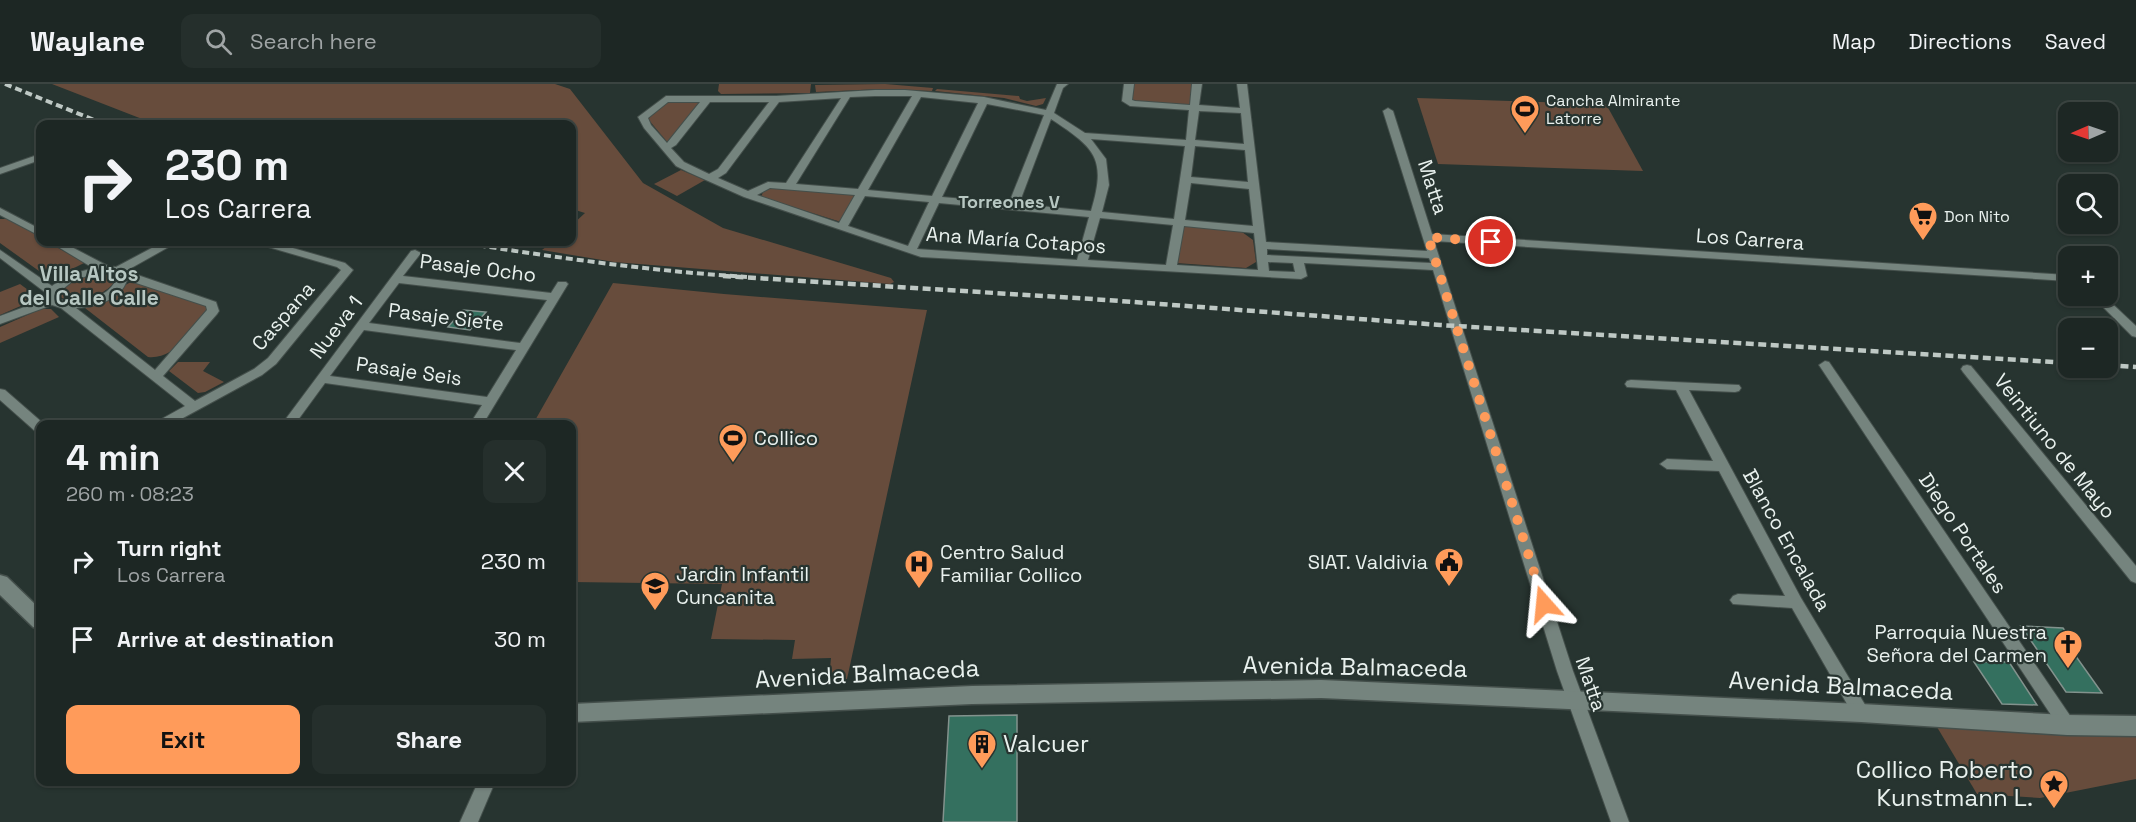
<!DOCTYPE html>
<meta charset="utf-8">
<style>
:root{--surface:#1d2724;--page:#252f2c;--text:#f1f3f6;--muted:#a0a5a6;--line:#3b4441;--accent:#ff9b5a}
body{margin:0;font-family:"Space Grotesk",sans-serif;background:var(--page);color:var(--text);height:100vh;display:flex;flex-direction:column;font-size:22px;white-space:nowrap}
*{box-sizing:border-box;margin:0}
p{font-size:20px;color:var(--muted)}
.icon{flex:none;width:33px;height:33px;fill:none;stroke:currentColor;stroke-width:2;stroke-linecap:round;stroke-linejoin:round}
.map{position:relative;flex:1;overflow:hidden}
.details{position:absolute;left:36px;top:336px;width:540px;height:366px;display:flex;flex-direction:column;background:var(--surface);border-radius:12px;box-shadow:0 2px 4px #0004,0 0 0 2px var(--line)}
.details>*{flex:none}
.top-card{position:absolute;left:36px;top:36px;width:540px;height:126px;border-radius:12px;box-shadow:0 2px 4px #0004,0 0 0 2px var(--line);background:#1d2724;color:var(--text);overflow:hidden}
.needle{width:39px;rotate:268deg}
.tools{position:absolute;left:2058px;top:18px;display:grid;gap:12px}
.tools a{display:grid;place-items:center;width:60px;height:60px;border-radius:12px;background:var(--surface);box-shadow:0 2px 4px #0004,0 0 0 2px var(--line);font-size:30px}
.pin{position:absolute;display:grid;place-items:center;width:51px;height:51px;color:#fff;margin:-26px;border:3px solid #fff;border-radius:50%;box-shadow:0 2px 6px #0007}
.me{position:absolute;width:66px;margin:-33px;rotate:342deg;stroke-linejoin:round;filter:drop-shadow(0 0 4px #0008)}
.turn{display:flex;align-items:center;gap:21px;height:126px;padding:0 30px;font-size:27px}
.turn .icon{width:78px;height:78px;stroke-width:2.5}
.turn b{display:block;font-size:42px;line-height:51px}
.round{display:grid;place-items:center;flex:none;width:63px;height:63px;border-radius:12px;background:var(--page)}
.summary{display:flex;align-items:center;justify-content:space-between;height:102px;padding:0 30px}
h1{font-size:36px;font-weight:800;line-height:45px}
.action{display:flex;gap:12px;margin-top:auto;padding:12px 30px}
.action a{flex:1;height:69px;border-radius:12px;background:var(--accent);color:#111;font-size:24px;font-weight:800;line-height:69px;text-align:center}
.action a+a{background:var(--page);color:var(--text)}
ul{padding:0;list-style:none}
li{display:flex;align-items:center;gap:18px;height:78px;padding:0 30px}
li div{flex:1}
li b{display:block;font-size:22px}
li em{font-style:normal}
header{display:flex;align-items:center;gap:36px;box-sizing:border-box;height:84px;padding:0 30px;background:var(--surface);border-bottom:2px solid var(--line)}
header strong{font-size:28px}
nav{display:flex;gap:33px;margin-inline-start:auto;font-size:21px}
.search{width:420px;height:54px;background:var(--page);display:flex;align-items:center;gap:15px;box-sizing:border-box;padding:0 21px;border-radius:12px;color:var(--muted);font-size:22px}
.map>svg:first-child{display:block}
.green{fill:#674c3c}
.building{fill:#34705f;stroke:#83928d;stroke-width:1.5}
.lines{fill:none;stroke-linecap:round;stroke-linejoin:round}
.minor-casing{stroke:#444f4b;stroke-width:2}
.secondary-casing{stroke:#444f4b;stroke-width:3}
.minor{fill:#75847e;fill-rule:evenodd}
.secondary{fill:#75847e;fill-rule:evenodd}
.rail-far1{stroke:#bec8c4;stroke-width:4;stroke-dasharray:7 4;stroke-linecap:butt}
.rail{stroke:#bec8c4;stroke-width:4.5;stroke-dasharray:8 4.5;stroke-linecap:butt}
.route{stroke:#ff9b5a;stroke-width:10;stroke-dasharray:0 18}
.labels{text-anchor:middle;stroke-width:4.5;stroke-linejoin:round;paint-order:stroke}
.far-poi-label{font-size:16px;fill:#e9f1ee;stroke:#273430;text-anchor:start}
.far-neighbourhood-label{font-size:18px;font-weight:bold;fill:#b7c7c2;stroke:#273430}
.street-label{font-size:20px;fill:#e9f1ee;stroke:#273430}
.poi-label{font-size:20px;fill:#e9f1ee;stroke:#273430;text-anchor:start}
.neighbourhood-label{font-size:21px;font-weight:bold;fill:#b7c7c2;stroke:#273430}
.near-street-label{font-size:24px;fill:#e9f1ee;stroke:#273430}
.near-poi-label{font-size:24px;fill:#e9f1ee;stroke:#273430;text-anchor:start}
</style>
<header>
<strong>Waylane</strong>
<div class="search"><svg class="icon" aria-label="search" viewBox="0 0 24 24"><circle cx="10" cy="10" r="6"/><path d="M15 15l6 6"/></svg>Search here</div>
<nav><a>Map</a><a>Directions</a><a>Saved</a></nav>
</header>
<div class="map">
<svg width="2136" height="738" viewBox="0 0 2136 738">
<rect width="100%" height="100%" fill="#273430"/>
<!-- green -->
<g class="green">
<polygon points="52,0 555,0 570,5 643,99 723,144 891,194 894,198 890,200 614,178 542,166 552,158 572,158 572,141 585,129 572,125 572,40 155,40"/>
<polygon points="719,0 811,0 810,9 721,10 718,7"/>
<polygon points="885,0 933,4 932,7 882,5 816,8 815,1"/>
<polygon points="1132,0 1192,0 1190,21 1130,17"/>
<polygon points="937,5 1019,12 1020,15 1027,17 1046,14 1043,20 1036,22 1004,14 935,7"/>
<polygon points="1417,14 1606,20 1643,87 1438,80"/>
<polygon points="673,17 702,18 668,59 648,35 666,19"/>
<polygon points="681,86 705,96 677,112 654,100"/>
<polygon points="771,104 856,111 841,138 761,113 763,108"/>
<polygon points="0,135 9,135 40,153 40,158 48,158 84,179 62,190 46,192 0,159"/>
<polygon points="1181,142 1242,148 1253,156 1256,178 1246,184 1176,179"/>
<path d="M103 188 115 193V198C104 211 74 225 59 212 63 194 87 190 103 188Z"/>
<path d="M133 197 213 221C196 241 177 276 148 273L85 224 86 221Z"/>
<polygon points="613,199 724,210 927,226 847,595 829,596 831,574 792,575 795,556 711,555 722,500 572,498 572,340 533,340"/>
<polygon points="20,200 39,214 0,231 0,208"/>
<polygon points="41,225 51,225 59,233 0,259 0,243"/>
<polygon points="178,278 210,278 203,287 224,298 205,308 198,309 169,287"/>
<polygon points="1934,638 2136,650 2136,695 2040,714 1977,710"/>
</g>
<!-- building -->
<g class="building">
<polygon points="463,226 486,228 470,246 448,243"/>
<polygon points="2021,542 2063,544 2078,564 2070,564 2102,609 2066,608"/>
<polygon points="1974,578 2009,578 2037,621 2002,620"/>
<polygon points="1017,631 1017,738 943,738 949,632"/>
</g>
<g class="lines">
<!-- minor casing -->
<g class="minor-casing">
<g id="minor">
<path d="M1057 0H1068L1063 4 1054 29 1085 49 1186 56 1189 26 1130 22 1122 17 1124 0H1134L1132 16 1135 17 1190 21 1192 0H1202L1199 21 1240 24 1237 0H1247L1266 158 1427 167 1383 27 1388 24 1393 27 1432 150 2068 191V197L1434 157 1573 587 1629 738H1611L1557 587 1433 186 1304 179 1307 192 1301 195 921 173 744 113 688 88 676 82 644 44 638 33 666 12H776L875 6H905L984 13 1046 26ZM875 12H912L858 105 796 100 850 13ZM921 13 978 19 932 112 868 106ZM841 14 786 99 768 98 748 107 718 94 726 89 779 18ZM668 18H700L667 59 651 41 648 34ZM710 18H769L718 85 709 90 684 78 671 64 676 61ZM987 20 1044 31 1009 119 942 113ZM1199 27 1241 29 1244 60 1195 56ZM1051 35C1095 64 1107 74 1091 127L1019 120ZM1091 55 1185 62 1174 135 1102 128 1109 101 1106 75ZM1195 62 1245 66 1248 98 1191 93ZM1191 99 1249 105 1253 142 1185 136ZM770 104 855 111 839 139 757 111ZM865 112 929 118 908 162 848 142ZM939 119 1089 133 1077 176 917 165ZM1100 134 1173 141 1166 181 1088 176ZM1184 142 1254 149 1258 186 1177 181ZM1267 165 1429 174 1431 179 1267 171ZM1268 178 1293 179 1295 188 1269 187Z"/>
<polygon points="40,70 40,76 0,90 0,84"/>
<polygon points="0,124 40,145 40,152 0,131"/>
<path d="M50 158H62L108 182 116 183 163 158H175L174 160 126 187 216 218 219 227 217 230 163 292 195 317 254 285 268 274 341 186 337 183 258 160 257 158H272L345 179 353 186 276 280 262 291 172 340H157L158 337 185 322 61 224 52 221 0 240V232L46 215V209L0 174V166L52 202 66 192 93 184ZM101 188 117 192C112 214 78 222 58 215V209L74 196ZM127 196 206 222 207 226 155 286 76 224C95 223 121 216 127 196Z"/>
<path d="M415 166 421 169 403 192 551 209 558 198H566L568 200 483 340H470L482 321 325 299 295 340H282L411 167ZM399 199 547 216 520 259 369 239ZM364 246 516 266 487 313 330 292Z"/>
<polygon points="2092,212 2104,212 2136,242 2136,253 2132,252"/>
<polygon points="1825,277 1829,278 2073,636 2075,641 2073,646 2067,648 2061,646 1819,281"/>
<polygon points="1967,281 1971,282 2136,482 2136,499 2131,497 1963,288 1961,285 1963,282"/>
<polygon points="1631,296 1739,301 1741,304 1739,307 1735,308 1689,306 1801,514 1867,624 1869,629 1867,634 1861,636 1855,634 1792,524 1733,520 1730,516 1733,512 1738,510 1785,512 1719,387 1667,385 1660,380 1667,375 1713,377 1676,306 1627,303 1625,300 1627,297"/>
<polygon points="0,305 5,306 44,340 40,340 40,348 35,347 0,316"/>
<polygon points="478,698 495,698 478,738 460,738"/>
</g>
</g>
<!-- secondary casing -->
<g class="secondary-casing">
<g id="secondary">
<polygon points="0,491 7,493 40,525 40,545 33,543 0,511"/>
<polygon points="1321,596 1861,620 2067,631 2136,632 2136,652 2067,651 1861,638 1321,614 972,620 572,638 572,620 972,602"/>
</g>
</g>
<!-- minor -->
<use href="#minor" class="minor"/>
<!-- secondary -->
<use href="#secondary" class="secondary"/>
<!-- rail-far1 -->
<g class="rail-far1">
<polyline points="5,0 104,40"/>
<path d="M457 158C553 173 649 187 747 193"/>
</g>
<!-- rail -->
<g class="rail">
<polyline points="723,192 1107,216 1440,241 2068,279"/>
<polyline points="2108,281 2136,283"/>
</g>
</g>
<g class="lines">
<!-- route -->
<polyline class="route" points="1491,158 1428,153 1544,520"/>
</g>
<!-- icons -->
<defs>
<g id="stadium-pin" transform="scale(1.5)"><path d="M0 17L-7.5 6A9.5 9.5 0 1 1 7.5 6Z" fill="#ff9b5a" stroke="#273430"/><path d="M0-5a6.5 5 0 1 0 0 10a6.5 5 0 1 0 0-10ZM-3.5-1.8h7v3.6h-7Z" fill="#111"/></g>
<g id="supermarket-pin" transform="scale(1.5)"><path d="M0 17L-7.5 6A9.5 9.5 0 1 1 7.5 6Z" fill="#ff9b5a" stroke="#273430"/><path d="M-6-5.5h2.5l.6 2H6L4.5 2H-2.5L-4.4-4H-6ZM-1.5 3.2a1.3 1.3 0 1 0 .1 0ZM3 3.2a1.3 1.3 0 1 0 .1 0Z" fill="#111"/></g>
<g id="civic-pin" transform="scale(1.5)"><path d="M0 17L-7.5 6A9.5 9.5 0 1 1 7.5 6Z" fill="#ff9b5a" stroke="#273430"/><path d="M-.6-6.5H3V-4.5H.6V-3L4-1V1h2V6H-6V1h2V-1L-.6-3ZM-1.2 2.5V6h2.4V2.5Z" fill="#111"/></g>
<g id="hospital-pin" transform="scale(1.5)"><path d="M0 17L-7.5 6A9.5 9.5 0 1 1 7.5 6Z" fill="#ff9b5a" stroke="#273430"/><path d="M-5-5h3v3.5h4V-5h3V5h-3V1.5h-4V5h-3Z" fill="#111"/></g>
<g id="school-pin" transform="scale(1.5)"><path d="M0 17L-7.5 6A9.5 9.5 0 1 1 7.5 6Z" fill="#ff9b5a" stroke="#273430"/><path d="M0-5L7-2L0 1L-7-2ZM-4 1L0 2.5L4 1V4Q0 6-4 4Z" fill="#111"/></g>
<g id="church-pin" transform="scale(1.5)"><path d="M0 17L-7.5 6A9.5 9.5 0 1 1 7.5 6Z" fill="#ff9b5a" stroke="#273430"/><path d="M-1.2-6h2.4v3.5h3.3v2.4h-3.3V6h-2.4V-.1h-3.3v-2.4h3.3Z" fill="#111"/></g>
<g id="building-pin" transform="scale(1.5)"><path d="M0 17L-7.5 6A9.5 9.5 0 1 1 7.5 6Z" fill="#ff9b5a" stroke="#273430"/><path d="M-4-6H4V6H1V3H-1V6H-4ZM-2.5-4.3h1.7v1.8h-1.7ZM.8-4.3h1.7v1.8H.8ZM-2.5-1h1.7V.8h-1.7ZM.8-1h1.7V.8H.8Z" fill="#111"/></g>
<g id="sight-pin" transform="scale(1.5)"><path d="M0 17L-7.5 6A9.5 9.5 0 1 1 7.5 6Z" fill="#ff9b5a" stroke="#273430"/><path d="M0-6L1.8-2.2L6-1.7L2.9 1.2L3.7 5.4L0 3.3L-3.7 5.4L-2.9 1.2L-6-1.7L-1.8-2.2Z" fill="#111"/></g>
</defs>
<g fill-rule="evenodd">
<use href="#stadium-pin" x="1525" y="25"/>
<use href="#supermarket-pin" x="1923" y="132"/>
<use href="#stadium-pin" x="733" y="354"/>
<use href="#civic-pin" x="1449" y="478"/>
<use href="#hospital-pin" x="919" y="480"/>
<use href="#school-pin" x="655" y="502"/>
<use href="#church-pin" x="2068" y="560"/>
<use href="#building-pin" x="982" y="660"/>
<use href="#sight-pin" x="2054" y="700"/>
</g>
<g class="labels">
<!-- far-poi labels -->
<g class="far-poi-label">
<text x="1546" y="22">Cancha Almirante<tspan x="1546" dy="18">Latorre</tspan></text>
<text x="1944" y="138">Don Nito</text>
</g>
<!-- far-neighbourhood labels -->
<g class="far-neighbourhood-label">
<text x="1009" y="124">Torreones V</text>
</g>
<!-- street labels -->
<g class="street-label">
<text transform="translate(1433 103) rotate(72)" y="7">Matta</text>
<text transform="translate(1750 155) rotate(4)" y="7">Los Carrera</text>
<text transform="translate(1016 156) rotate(4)" y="7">Ana María Cotapos</text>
<text transform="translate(478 184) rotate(7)" y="7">Pasaje Ocho</text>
<text transform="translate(283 232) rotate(-49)" y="7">Caspana</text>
<text transform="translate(446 233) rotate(7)" y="7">Pasaje Siete</text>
<text transform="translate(336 243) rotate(-53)" y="7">Nueva 1</text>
<text transform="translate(409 287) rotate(8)" y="7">Pasaje Seis</text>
<text transform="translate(2055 362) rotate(51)" y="7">Veintiuno de Mayo</text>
<text transform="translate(1963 449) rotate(56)" y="7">Diego Portales</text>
<text transform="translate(1787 456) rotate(61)" y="7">Blanco Encalada</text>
<text transform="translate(1591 600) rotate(71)" y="7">Matta</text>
</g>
<!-- poi labels -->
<g class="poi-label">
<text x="754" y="361">Collico</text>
<text x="940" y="475">Centro Salud<tspan x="940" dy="23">Familiar Collico</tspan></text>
<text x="1428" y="485" text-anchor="end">SIAT. Valdivia</text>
<text x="676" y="497">Jardin Infantil<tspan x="676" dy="23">Cuncanita</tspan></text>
<text x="2047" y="555" text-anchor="end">Parroquia Nuestra<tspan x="2047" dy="23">Señora del Carmen</tspan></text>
</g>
<!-- neighbourhood labels -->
<g class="neighbourhood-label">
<text x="89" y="197">Villa Altos<tspan x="89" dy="24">del Calle Calle</tspan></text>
</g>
<!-- near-street labels -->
<g class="near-street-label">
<text transform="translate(1355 583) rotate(1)" y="8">Avenida Balmaceda</text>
<text transform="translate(867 590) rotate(-3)" y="8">Avenida Balmaceda</text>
<text transform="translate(1841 602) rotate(3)" y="8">Avenida Balmaceda</text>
</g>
<!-- near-poi labels -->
<g class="near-poi-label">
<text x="1003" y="668">Valcuer</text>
<text x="2033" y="694" text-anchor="end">Collico Roberto<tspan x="2033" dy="28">Kunstmann L.</tspan></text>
</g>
</g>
</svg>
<div class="tools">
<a><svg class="needle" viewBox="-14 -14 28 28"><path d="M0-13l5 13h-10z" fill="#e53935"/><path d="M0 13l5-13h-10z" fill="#a0a5a6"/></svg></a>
<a><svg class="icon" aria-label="search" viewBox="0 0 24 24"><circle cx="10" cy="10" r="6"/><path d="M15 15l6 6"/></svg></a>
<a>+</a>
<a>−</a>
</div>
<div class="pin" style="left:1491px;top:158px;background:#d93025"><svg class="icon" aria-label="arrive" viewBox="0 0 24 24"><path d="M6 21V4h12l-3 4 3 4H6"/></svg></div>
<svg class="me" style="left:1544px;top:520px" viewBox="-20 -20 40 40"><path d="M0-17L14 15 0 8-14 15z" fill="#ff9b5a" stroke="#fff" stroke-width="4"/></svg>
<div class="top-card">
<div class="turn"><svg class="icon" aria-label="right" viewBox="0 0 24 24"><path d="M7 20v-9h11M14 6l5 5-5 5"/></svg><div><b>230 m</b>Los Carrera</div></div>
</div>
<section class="details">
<div class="summary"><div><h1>4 min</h1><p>260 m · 08:23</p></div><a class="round"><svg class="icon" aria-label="close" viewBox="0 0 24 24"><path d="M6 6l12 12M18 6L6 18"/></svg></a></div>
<ul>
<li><svg class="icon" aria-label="right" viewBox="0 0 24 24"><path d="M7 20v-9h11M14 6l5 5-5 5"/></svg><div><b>Turn right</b><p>Los Carrera</p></div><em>230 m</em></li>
<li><svg class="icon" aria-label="arrive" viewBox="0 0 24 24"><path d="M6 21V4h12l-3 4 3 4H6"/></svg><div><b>Arrive at destination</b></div><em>30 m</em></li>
</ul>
<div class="action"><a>Exit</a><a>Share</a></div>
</section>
</div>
